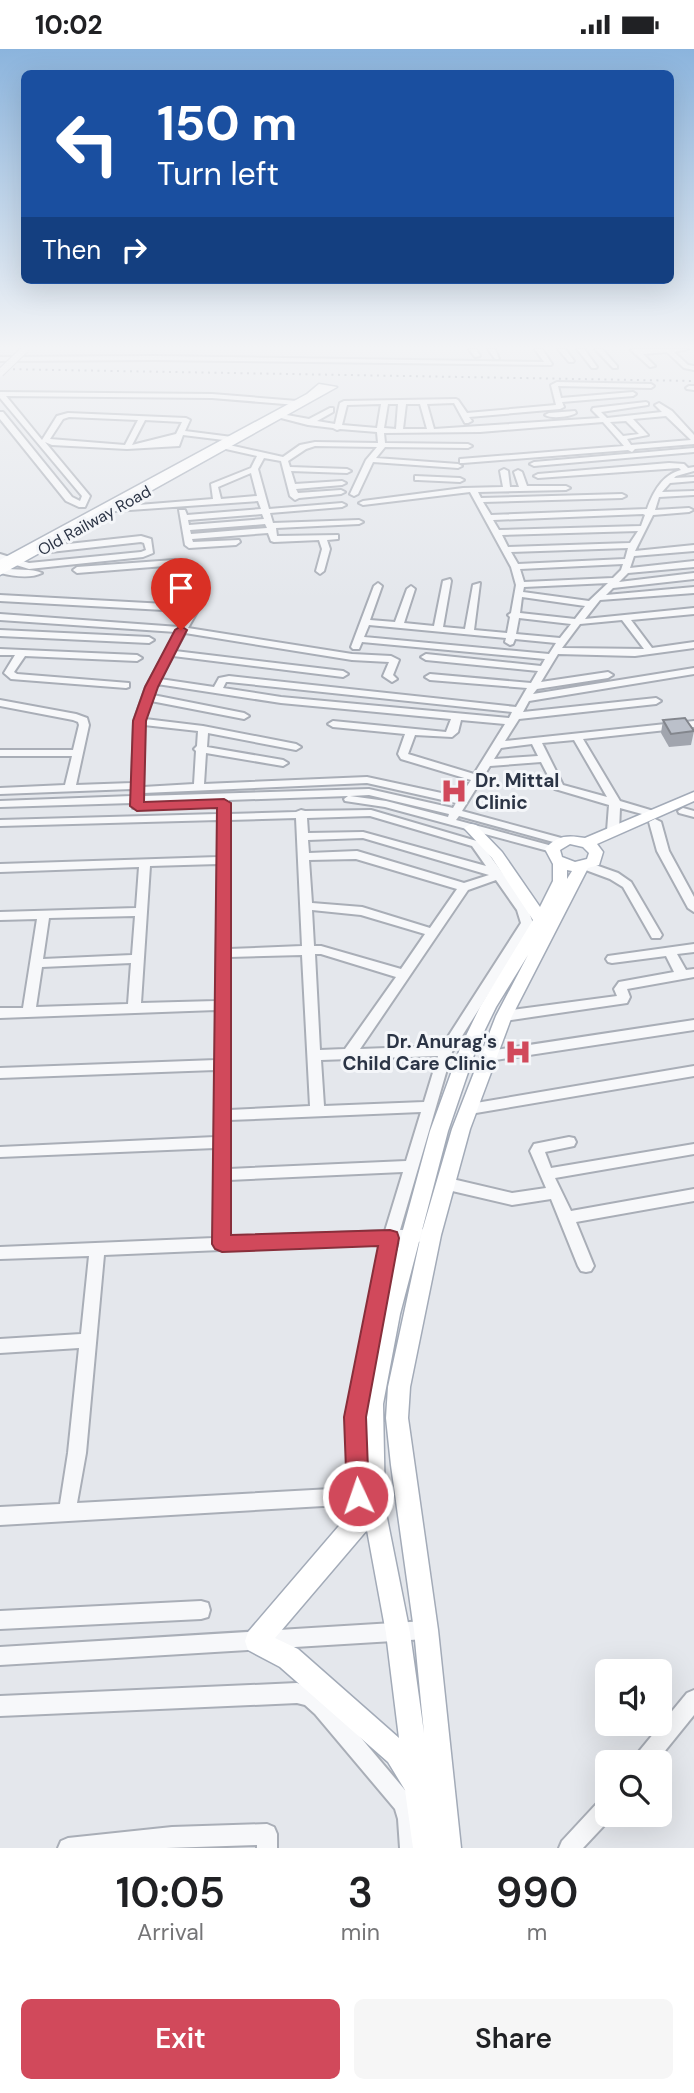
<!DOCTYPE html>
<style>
:root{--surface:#fff;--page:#f6f6f6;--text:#202124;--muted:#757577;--accent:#d1495b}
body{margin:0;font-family:"DM Sans",sans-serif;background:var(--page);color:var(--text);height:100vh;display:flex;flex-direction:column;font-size:26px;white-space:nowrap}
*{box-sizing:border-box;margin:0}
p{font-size:23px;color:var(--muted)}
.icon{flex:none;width:38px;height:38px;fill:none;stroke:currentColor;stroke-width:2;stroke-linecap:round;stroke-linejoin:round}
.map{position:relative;height:1799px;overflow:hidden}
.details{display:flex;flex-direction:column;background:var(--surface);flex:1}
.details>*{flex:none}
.banner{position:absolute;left:21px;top:21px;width:653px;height:214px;border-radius:10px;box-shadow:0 7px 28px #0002;background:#1a4fa0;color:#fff;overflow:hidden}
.tools{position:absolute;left:595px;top:1610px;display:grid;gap:14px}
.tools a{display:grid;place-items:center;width:77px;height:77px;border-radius:10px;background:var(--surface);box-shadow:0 7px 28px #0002;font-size:35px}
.pin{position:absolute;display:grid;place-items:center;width:60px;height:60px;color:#fff;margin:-72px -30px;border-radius:50% 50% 50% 0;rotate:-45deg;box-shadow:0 0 7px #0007}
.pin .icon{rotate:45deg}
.me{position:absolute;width:77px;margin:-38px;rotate:357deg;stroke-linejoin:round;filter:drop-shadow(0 0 5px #0008)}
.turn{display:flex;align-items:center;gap:24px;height:147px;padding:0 21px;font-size:32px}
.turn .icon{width:91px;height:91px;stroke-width:2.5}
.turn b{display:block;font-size:49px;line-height:60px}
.then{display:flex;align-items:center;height:66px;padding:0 21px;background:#0003;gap:14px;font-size:26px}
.eta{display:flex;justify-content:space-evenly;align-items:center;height:119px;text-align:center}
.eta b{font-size:42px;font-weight:600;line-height:49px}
.action{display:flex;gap:14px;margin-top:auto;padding:14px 21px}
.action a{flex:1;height:80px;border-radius:10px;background:var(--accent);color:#fff;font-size:28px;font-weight:600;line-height:80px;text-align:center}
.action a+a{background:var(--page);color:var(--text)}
.status{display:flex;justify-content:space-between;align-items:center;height:49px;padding:0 35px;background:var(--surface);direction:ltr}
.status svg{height:19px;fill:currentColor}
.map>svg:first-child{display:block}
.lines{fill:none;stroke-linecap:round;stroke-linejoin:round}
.minor-casing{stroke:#a9aeb7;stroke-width:4}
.major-casing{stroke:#a3abb8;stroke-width:3}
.minor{fill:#f7f8fa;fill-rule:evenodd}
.major{fill:#fff;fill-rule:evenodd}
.rail{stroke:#7d8696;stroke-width:2;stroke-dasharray:2 4.5;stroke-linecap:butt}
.minor-bridge-casing{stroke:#a9aeb7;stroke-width:9;stroke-linecap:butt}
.minor-bridge{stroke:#f7f8fa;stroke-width:7}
.wall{fill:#a1a5ae}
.building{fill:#bbc0ca;stroke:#83868d;stroke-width:2}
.route{fill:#d1495b;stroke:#882f3b;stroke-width:2}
.labels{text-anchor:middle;stroke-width:6;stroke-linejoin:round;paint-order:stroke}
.far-street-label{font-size:16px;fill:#2b3445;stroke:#f4f6f9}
.poi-label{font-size:19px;font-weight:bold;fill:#2b3445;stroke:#f4f6f9;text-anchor:start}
</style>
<div class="status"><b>10:02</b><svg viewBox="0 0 49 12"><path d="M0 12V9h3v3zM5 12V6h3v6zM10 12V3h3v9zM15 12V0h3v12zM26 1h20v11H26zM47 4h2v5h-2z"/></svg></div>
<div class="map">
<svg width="694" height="1799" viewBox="0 0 694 1799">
<rect width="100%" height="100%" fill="#e4e7ec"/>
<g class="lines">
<!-- minor casing -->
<g class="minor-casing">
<g id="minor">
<polygon points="469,300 476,300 480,307 475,308"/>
<polygon points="488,300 495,300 499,310 495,310"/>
<polygon points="535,300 542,300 552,315 551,316 154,311 0,312 0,308 154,307 544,313"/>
<polygon points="558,300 565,300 574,312 573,313 569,313"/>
<polygon points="577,300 584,300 597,318 596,319 592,319"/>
<polygon points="595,300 602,300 617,317 617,319 613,319"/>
<polygon points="637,300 688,300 674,303 688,316 694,317 694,321 684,319 667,303 643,305 655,317 650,318 631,301"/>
<path d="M557 333 651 335 654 337 651 339 558 337 561 349 633 343 636 345 633 347 562 353 564 358 560 360 469 368 472 372 468 374H465L454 354 427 355 434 380 600 369 592 361 593 359 646 353 648 354V356L601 363 607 369 662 363 655 356 659 354 672 362 694 386V395L635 400 632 403 628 401 463 414H460V410L624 397 603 373 480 383 384 384 385 394 468 395 472 397 468 399 385 398 376 409 458 415 462 417 458 419 373 413 358 445 354 447 350 445 366 411 377 398 315 397 306 400 288 412 290 418 347 420 351 422 347 424 291 422 295 435 342 432 346 434 342 436 296 440 298 444 341 441 345 443 341 445 299 449 295 451 290 447 281 412 264 409 258 420 269 460 342 454 346 456 342 458 270 464 273 474 359 471 363 473 359 475 276 479 277 487 338 486V490L327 491 330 500 324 522 320 525 316 522 322 500 319 491 274 493 271 492 268 484 192 490 193 493 239 491 240 493 236 496 189 499 185 496 179 461H185L187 466 261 460 258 452 101 463 97 461 101 459 213 450 211 435 251 419 257 407 217 398V394H220L283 408 300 396 315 393 378 394 377 383 340 380 337 381 333 379 308 376 281 369V365L309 370 330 359H333V363L317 372 335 375 340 354 344 352 456 350 458 351 467 364 556 356 551 336ZM381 355 377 379 342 376 347 356ZM388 355H398L396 380 384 379ZM406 355H420L427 380H403ZM666 367 691 391 631 396 627 390 648 386 633 370ZM626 372 639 385 623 387 610 373ZM251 424 257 447 221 450 218 438ZM262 465 264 470 189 476 188 471ZM265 475 267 479 191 485 190 481Z"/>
<polygon points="689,337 694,337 694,341 687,340 686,339"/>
<path d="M0 343 212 345 297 352 301 354 297 356 212 349 6 347 42 391 57 367 68 364 186 369 190 371 185 382 232 388 236 390 232 392 183 386 179 397 127 400 52 396 45 393 90 447 85 458H79L66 452 0 370V363H3L72 448 80 452 82 447 0 349ZM69 368 138 371 125 396 50 390 63 370ZM145 371 182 373 176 385 132 396Z"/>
<path d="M575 362 576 364C569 368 552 370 545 366L549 364Z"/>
<polygon points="694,399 694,403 534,417 530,415 534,413"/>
<path d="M669 414 684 415 688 419 694 418V422L676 427 674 429 694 428V432L670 434 662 443 694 442V446L659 448 655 461 689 459 693 461 689 463 653 466 635 502 694 496V502L634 507 630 519 694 512V518L628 524 619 533 694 524V530L613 539 606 546 694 538V544L600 551 585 570 694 559V565L631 571 652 599 694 593V599L635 607 558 605 541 633 608 623 613 626 608 629 537 640 533 645 694 619V625L529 652 523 663 656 649 661 652 656 655 519 670 505 692 694 672V678L583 690 620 752 657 763 658 765 657 767 653 768 620 759 619 782 617 784H609L607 782 609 756 555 740 541 713 490 717 462 762 565 790 567 792 565 794H557L459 767 456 771 556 798 558 800 556 802 552 803 385 758 345 752 344 750 348 747 229 751V765L296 763 301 761 305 762 371 761 480 793 527 858 533 874 452 1003 400 1181 431 1180 436 1182 438 1186 436 1190 431 1192 397 1194 363 1368 367 1447 364 1453 358 1455 0 1476V1458L60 1455 68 1404 79 1299 0 1304V1290L81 1285 89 1207 0 1210V1198L214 1189 215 1099 0 1108V1098L215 1088V1021L0 1029V1019L216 1011V961L0 969V959H23L37 870 0 871V863L136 859 139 818 0 823V815L218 808V771L0 777V771L218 765 219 751 143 754 141 759H133L132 754 0 758V752L132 747V740L0 745V739L65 736 72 707H0V701H73L79 676 78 673 73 671 0 657V651L76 665 87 669 89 676 76 736 132 734 134 672 146 638 176 583 0 571V565L179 578 187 564 182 562 0 552V546L184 556 197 563 188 579 352 605 391 607 399 611 393 626 397 630 392 633 383 627 389 613 352 611 185 584 175 602 343 622 348 625 343 628 173 607 160 630 214 638 219 629 229 627 516 658 527 639 430 631 425 628 430 625 531 634 538 622 426 611 421 608 426 605 541 617 545 610 362 593 359 600H353L351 598 374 537 378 534 382 537 370 571 395 573 407 540 411 537 415 540 404 574 434 577 443 532 450 530 451 532 443 578 465 580 473 536 480 534 474 581 507 584 510 568 508 566 511 564 516 536 511 518 470 443 363 456 359 454 363 452 463 439 503 438 500 422 504 420 508 422 510 438H519L514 423 518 421 522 423 527 437H566L570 439 566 441 478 443 481 449 622 445 626 447 622 449 483 453 491 466 647 460C653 443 663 425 681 421L679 419 538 429 534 427 538 425ZM643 465 645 466 641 477 499 481 493 471ZM638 482 630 494 508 498 502 486ZM628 499 625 510 518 515 511 503ZM623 515 621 521 613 529 524 533 520 520ZM608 534 589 552 523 543 524 538ZM522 548 585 557 575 570 520 564ZM519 569 571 575 560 589 516 585ZM622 571 644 600 562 599 580 575ZM369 576 506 589 505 593 510 596 513 595 515 590 556 594 549 605 364 588ZM226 633H229L512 663 509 669 281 648 223 639ZM157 635 281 654 451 670 446 683 333 672 328 675 333 678 405 685 398 705 401 710 471 731 460 748 367 728 204 735 206 704 283 717 288 714 283 711 207 698 208 684 296 701 301 698 296 695 203 677 145 670 151 652 244 670 249 667 244 664 153 646ZM461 671 505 675 474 725 408 705 415 686 452 688 458 683ZM144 676 198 682 197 697 194 700 196 702 194 735 143 738ZM574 691 607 748 563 736 542 694ZM532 695 538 707 494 710 501 699ZM367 734 456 754 453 759 369 740 143 747V744ZM369 746 449 765 448 768 386 752 350 747ZM370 767 472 797 486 817 363 783 308 784 307 769ZM296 769 302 897 229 900V771ZM363 789 489 826 464 834 357 802 309 804 308 791ZM356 810 457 840 430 879 362 858 312 854 309 811ZM218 815 216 952 141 954 150 817ZM496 831 517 861 521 874 442 997 360 1000 468 841ZM312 861 361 866 425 885 401 920 321 897H314ZM135 867 132 906 43 910 49 869ZM315 905H321L396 928 345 1000 320 1001ZM302 906 310 1057 229 1061V908ZM131 914 128 955 36 958 42 918ZM438 1007 424 1053 324 1057 321 1011ZM421 1063 406 1112 229 1120V1071ZM403 1123 385 1182 229 1188V1131ZM381 1194 347 1368 349 1439 77 1454 86 1404 104 1206Z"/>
<polygon points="415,427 460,429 464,431 460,433 418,431 415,431"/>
<polygon points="141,487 151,490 153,504 143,508 29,520 0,511 0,505 29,514 141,503 146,501 144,494 141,493 41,504 37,501 41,498"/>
<polygon points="174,511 177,512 177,516 77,524 73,521 77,518"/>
<path d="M2 519C15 522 32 519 42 524 30 530 13 527 0 524V520Z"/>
<polygon points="0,581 149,588 154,591 149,594 0,587"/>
<polygon points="0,600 137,606 142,609 137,612 25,607 14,623 17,625 129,634 129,638 126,639 11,630 4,624 15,606 0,606"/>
<polygon points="683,759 694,762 694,768 679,764 678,762"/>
<polygon points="655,770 661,773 669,802 694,848 694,863 688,859 657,802 649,773"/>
<polygon points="587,813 618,824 631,833 662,886 660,889 652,889 623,838 610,830 583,820 581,817"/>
<polygon points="694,895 694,903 677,905 686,921 694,920 694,928 627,940 630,948 627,954 504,972 499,970 498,967 499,964 504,962 617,947 614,940 619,933 674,923 666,907 612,914 608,913 606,910 608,907"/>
<polygon points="694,971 694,981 489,1012 484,1010 482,1007 484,1004 489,1002"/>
<polygon points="694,1017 694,1027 470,1065 465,1064 463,1060 465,1056 470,1055"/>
<polygon points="569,1088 574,1089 576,1093 574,1097 545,1103 551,1119 694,1095 694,1105 555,1129 571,1162 694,1140 694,1152 576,1173 594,1217 591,1222 586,1223 581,1222 578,1217 551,1150 512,1156 448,1141 443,1139 441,1135 443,1131 448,1129 512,1144 546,1139 530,1102 534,1095"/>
<polygon points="201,1552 208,1554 210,1561 208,1568 201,1570 0,1580 0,1562"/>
<polygon points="426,1572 433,1574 435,1581 433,1588 426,1590 0,1616 0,1598"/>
<polygon points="297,1634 317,1641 329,1651 410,1747 418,1770 420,1799 400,1799 398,1770 395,1760 315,1665 305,1656 297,1654 0,1667 0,1647"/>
<polygon points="694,1641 694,1666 656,1713 633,1713 636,1706 687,1644"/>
<polygon points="607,1748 607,1766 614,1766 583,1799 559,1799 562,1792 600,1751"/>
<polygon points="267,1775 274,1778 277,1785 277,1799 257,1799 257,1796 166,1799 58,1799 61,1792 68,1789 172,1778"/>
</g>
</g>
<!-- major casing -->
<g class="major-casing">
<g id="major">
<polygon points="319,335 337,338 0,526 0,511 307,345"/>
<path d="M694 743V752L597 795 603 803 599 816 588 819 512 967 470 1080 441 1186 410 1338 408 1369 438 1581 461 1799H413L405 1741 388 1713 280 1618 248 1601 245 1592 248 1583 338 1478 363 1455 361 1355 380 1265 430 1082 461 997 480 958 533 871 492 809 464 779 471 775 476 776 502 803 540 858 553 832V815L545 800C557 786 568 786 585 789ZM570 795 583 798 589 804 587 810 575 813 562 808 560 801ZM567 821 572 822 567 830ZM528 906 496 967 452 1080 421 1186 388 1338 386 1369 391 1416 414 1581 424 1684 410 1584 385 1459 383 1355 400 1265 448 1082 477 997 496 958ZM367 1481 386 1584 399 1689 298 1600 275 1589Z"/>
</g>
</g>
<!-- minor -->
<use href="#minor" class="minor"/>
<!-- major -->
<use href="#major" class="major"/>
<!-- rail -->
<polyline class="rail" points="0,320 694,332"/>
<!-- minor-bridge casing -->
<g class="minor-bridge-casing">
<polyline id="minor-bridge" points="0,324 25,300"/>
</g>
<!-- minor-bridge -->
<use href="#minor-bridge" class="minor-bridge"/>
</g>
<!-- wall -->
<polygon class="wall" points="663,671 694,682 691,696 669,698 661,684"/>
<!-- building -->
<polygon class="building" points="685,669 694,682 671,685 663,671"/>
<!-- sky -->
<linearGradient id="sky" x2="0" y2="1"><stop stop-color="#8bb4dd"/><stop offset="0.54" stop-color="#f3f4f6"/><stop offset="1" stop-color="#f3f4f6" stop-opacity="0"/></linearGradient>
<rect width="694" height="552" fill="url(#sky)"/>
<!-- route -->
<polygon class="route" points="181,577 187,581 158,638 146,672 144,753 224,750 231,754 231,1186 390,1181 397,1183 399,1189 366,1368 369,1447 366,1454 358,1458 350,1454 347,1447 344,1368 378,1197 222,1203 215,1200 212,1195 217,759 137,762 130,757 133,672 145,638 175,581"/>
<!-- icons -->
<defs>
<g id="hospital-bare" transform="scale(2.1)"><path d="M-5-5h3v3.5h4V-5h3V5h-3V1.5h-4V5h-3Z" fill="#d1495b" stroke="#f4f6f9" stroke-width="2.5" paint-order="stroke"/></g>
</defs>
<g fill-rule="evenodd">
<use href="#hospital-bare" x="454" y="742"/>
<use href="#hospital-bare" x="518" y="1003"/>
</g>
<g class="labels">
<!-- far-street labels -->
<g class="far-street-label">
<text transform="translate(94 471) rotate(-29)" y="6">Old Railway Road</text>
</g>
<!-- poi labels -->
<g class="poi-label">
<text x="475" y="738">Dr. Mittal<tspan x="475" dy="22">Clinic</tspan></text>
<text x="497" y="999" text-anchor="end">Dr. Anurag's<tspan x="497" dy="22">Child Care Clinic</tspan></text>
</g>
</g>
</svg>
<div class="tools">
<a><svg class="icon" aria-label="sound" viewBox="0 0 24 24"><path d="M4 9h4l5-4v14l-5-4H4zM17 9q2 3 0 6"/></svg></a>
<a><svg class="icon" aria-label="search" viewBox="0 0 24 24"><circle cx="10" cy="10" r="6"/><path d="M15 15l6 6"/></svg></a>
</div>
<div class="pin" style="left:181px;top:581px;background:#d93025"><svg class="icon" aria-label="arrive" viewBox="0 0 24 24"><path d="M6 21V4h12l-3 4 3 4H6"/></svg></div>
<svg class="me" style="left:358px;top:1447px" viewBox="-20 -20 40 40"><circle r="17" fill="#d1495b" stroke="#fff" stroke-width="3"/><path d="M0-11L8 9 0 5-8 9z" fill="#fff"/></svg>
<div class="banner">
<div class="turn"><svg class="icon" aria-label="left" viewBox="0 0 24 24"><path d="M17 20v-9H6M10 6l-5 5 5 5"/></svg><div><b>150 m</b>Turn left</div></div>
<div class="then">Then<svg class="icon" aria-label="right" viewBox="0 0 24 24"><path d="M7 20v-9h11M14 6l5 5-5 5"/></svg></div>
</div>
</div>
<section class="details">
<div class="eta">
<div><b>10:05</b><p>Arrival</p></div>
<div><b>3</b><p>min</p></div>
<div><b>990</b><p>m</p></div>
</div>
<div class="action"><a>Exit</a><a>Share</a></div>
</section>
